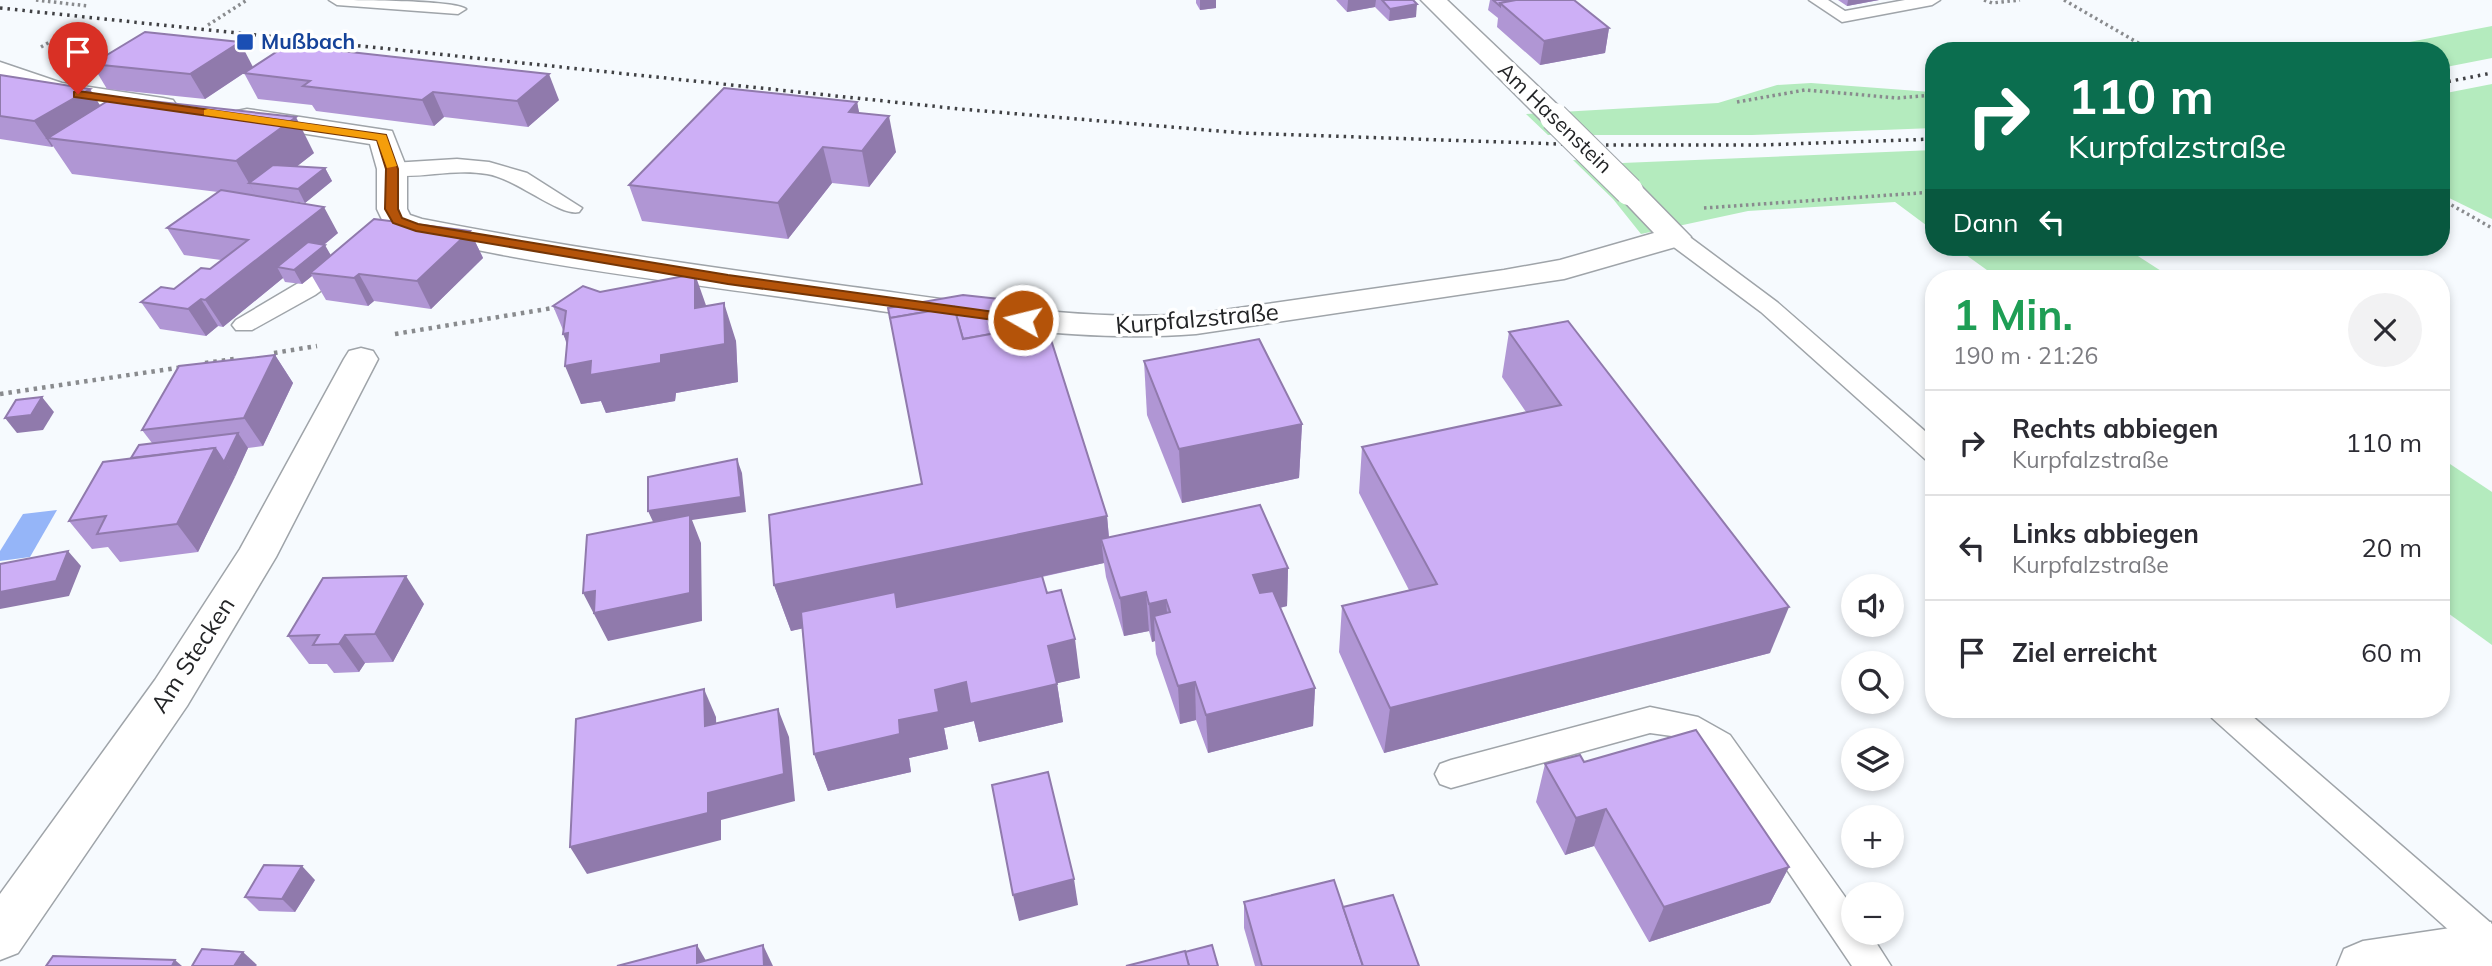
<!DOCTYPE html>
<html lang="de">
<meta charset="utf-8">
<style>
:root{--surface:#fff;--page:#f2f2f3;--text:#2b2b33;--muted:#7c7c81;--line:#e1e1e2}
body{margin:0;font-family:Mulish,sans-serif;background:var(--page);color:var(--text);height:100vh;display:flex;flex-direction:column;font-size:26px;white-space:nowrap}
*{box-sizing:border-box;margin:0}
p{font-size:23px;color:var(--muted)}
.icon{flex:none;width:38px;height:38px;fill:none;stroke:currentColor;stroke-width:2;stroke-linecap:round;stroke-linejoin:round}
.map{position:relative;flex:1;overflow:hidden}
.panel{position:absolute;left:1925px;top:270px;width:525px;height:448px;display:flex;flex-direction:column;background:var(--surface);border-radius:28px;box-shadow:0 4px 10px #0003}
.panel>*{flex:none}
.banner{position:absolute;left:1925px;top:42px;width:525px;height:214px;border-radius:28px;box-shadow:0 4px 10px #0003;background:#0b6e4f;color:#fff;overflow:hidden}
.fabs{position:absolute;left:1841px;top:574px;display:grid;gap:14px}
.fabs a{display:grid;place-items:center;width:63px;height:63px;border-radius:50%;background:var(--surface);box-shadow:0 4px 10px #0003;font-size:35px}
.pin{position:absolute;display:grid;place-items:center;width:60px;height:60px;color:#fff;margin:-72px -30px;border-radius:50% 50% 50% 0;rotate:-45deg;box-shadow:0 0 7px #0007}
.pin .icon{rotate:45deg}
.me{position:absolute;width:77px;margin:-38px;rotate:278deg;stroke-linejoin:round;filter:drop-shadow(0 0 5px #0008)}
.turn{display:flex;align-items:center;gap:24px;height:147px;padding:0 28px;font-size:32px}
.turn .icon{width:91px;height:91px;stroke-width:2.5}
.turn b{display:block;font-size:49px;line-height:60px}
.then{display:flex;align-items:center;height:66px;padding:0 28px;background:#0003;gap:14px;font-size:26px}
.round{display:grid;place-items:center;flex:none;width:74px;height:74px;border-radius:37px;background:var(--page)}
.overview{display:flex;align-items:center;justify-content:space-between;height:119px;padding:0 28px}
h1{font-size:42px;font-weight:700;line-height:52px;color:#1e9e55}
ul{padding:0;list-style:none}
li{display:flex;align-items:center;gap:21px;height:105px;padding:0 28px;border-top:2px solid var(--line)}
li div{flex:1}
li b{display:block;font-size:26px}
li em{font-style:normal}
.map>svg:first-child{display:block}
.green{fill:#b4ebbe}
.water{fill:#95b5f8}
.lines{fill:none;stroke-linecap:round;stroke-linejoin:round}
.lane-casing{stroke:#9fa4a9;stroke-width:3}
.street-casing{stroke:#9fa4a9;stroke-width:3}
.path-far1{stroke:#898b8e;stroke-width:3.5;stroke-dasharray:2.5 3.5;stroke-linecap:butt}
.path{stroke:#898b8e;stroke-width:4.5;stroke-dasharray:3.5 5;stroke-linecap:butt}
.lane{fill:#fff;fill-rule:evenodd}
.street{fill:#fff;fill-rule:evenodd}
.rail{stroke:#404144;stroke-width:3.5;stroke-dasharray:2.5 5;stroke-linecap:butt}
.street-bridge-casing{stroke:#9fa4a9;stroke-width:30;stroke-linecap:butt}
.street-bridge{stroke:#fff;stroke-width:28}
.wall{fill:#b096d4}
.shaded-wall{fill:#907aac}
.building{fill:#cdaff6;stroke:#907aac;stroke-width:2}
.route{fill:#b45309;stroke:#753606;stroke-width:2}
.slow{fill:#f59e0b}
.transit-dot{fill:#1a4fb4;stroke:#fff;stroke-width:2.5}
.labels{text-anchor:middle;stroke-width:7;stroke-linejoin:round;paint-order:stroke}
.far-transit-label{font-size:21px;font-weight:bold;fill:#164399;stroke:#fff;text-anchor:start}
.far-street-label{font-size:21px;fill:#232426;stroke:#fff}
.street-label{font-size:24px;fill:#232426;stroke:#fff}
</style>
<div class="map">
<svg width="2492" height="966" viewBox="0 0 2492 966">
<rect width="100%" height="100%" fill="#f6fafe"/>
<!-- green -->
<g class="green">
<polygon points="2492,26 2492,58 2441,68 2441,51 2363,51"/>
<polygon points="1811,83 1931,92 1934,95 1934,128 1752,135 1548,135 1526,114 1718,103 1777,85"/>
<polygon points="2492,84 2492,219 2441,194 2441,94"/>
<polygon points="1934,150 1934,231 1895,202 1748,211 1641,234 1613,199 1573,160 1622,163"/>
<polygon points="1955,247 2124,247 2172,278 1998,278"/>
<polygon points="2441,458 2492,492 2492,645 2441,608"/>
</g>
<!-- water -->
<polygon class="water" points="57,510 30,557 0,561 0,551 23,514"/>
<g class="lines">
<!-- lane casing -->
<g class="lane-casing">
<g id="lane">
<path d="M329 0C351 0 455 0 466 9L458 14 337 5Z"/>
<polygon points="1809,0 1828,0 1845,11 1905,0 1940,0 1932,5 1842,22"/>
<path d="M457 159 489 162 527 173 582 208 579 212C560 217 515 178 487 174 454 168 421 179 390 175 384 174 386 174 382 169L392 163Z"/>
<polygon points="1675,231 1683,232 1777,302 1934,439 1934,462 1925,459 1761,312 1667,242 1664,237 1667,232"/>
<polygon points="344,256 355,263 352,268 315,295 252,330 236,330 232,325 236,320"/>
<polygon points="1650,707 1698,717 1730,735 1853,908 1853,933 1870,933 1891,966 1852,966 1708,753 1679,737 1650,733 1451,788 1440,784 1435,774 1440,764 1451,760"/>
<polygon points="2208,709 2244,709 2492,924 2492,963 2480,958 2212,718"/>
</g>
</g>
<!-- street casing -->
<g class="street-casing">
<g id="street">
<polygon points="1421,0 1447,0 1564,111 1568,117 1564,123 1554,125 1544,123"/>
<polygon points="0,62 62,83 163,98 173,100 177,106 173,112 163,114 59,99 0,80"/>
<path d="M247 109 392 131 407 169V209L410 215 422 219C565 247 709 267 853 287 967 302 1080 322 1196 314L1504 270 1560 260 1654 233 1614 191 1618 185 1629 182 1640 185 1691 237 1686 244 1564 279 1196 334C1068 344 943 319 817 302 680 282 540 267 405 234L386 228 377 209V169L370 144 237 123 233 117 237 111Z"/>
<polygon points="361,348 373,351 378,359 276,557 187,706 18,953 0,960 0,894 155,680 240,549 344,359 349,351"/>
<polygon points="2491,922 2492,966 2337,966 2344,949 2363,941"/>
</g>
</g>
<!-- path-far1 -->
<g class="path-far1">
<polyline points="36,0 88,6"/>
<polyline points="1984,0 1992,3 2020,0"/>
<polyline points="2064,0 2152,51"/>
<polyline points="208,25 247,0"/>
<polyline points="41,47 53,40"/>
<polyline points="1737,102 1805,90 1898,98 1934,95"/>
<polyline points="2441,199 2492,228"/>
<polyline points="1704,208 1934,192"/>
</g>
<!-- path -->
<g class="path">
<polyline points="395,334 559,307"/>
<polyline points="274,353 317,346"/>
<polyline points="205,363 234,359"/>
<polyline points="0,394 183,367"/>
</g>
<!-- lane -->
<use href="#lane" class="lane"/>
<!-- street -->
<use href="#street" class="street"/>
<!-- rail -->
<g class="rail">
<polyline points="0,8 960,109 1242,133 1588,145 1761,145 1934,139"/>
<polyline points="2441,83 2492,73"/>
</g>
<!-- street-bridge casing -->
<g class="street-bridge-casing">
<polyline id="street-bridge" points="1554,117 1629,191"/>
</g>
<!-- street-bridge -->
<use href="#street-bridge" class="street-bridge"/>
</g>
<!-- wall -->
<g class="wall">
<polygon points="1196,0 1216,0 1216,8 1200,10 1196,3"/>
<polygon points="1336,0 1413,0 1416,17 1389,21 1375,7 1347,12"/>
<polygon points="1490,0 1574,0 1609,28 1605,53 1540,65 1497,27 1498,18 1488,10"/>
<polygon points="1838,0 1879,0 1847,6"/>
<polygon points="92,64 253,67 205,99 107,89"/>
<polygon points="244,73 559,100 528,127 444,117 434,126 316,111 312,105 258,99"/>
<polygon points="0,75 100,105 314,153 297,166 325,168 332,181 305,203 285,200 338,233 324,245 331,256 470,231 483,258 431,309 374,301 368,306 326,300 312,276 302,284 285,282 283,278 223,327 218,326 206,336 160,329 141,302 174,289 210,269 221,260 184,255 167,228 218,192 72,174 53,146 52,147 0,139"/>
<polygon points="857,102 859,113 896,152 869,187 832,183 788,239 642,221 629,185"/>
<polygon points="600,292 706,306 736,341 738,382 676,393 675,401 606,413 601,401 581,404 563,330 553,306"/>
<polygon points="1509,332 1770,653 1384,753 1339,652 1342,606 1409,590 1359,493 1362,447 1526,412 1502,377"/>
<polygon points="275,355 293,383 263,446 248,448 198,552 120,562 108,547 92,549 69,521 131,458 152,443 142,430"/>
<polygon points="1144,361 1302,424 1299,478 1182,503 1147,415"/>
<polygon points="1107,516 1109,537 1288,568 1287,606 1280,608 1315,688 1313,726 1208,753 1196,720 1180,724 1156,654 1155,641 1152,642 1149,631 1124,636 1106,577 1104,563 1042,577 1047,593 1080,678 1057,683 1063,722 979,742 974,721 944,728 948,749 909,758 911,772 828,791 814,754 802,628 791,631 774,585"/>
<polygon points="424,604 393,662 365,663 359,672 334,673 327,664 309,664 288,636"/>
<polygon points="1584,762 1789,867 1770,903 1649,942 1594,846 1565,855 1536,802 1545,764"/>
<polygon points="315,880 295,912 259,911 245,897"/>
<polygon points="1244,902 1343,907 1419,966 1255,966 1244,928"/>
</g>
<!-- shaded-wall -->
<g class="shaded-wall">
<polygon points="1200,0 1216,0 1216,8 1200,10"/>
<polygon points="1348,0 1376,0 1375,7 1347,12"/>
<polygon points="1848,0 1879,0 1847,6"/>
<polygon points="1417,4 1416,17 1389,21 1390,9"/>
<polygon points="1609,28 1605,53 1540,65 1544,41"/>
<polygon points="240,42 253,67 205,99 190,74"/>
<polygon points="549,74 559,100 528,127 517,101"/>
<polygon points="90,89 106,115 48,138 53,146 52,147 34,121"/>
<polygon points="433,92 444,117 434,126 422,100"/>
<polygon points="857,102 864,137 849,112"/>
<polygon points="889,116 896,152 869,187 862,151"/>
<polygon points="296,117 314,153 272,186 249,183 257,197 236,161"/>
<polygon points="823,147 832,183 788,239 778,203"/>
<polygon points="325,168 332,181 305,203 298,189"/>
<polygon points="324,207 338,233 293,270 277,267 283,278 223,327 205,300"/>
<polygon points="470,231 483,258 431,309 417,281"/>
<polygon points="325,245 333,259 310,273 312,276 302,284 294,270"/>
<polygon points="359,274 374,301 368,306 354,278"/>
<polygon points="695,274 708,311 695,308"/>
<polygon points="201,299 218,326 206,336 188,309"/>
<polygon points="724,303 736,341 738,382 676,393 675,401 606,413 601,401 581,404 565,366 576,364 563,334 568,333 591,361 661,355"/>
<polygon points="275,355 293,383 263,446 244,418"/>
<polygon points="42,397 54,412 43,430 17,433 5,418"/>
<polygon points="1302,424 1299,478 1182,503 1179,449"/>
<polygon points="238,433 248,448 235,477 224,462"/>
<polygon points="215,448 235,477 198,552 177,524"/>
<polygon points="737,459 742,473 746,512 692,520 701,543 702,621 608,641 583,593 655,526 648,511"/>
<polygon points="1107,516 1111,562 1101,539 1104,563 791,631 774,585"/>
<polygon points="68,551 81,566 69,596 0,609 0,592"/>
<polygon points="1288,568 1287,606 1252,614 1253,575"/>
<polygon points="406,576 424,604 393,662 375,634"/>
<polygon points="1146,592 1149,631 1124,636 1120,598"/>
<polygon points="1166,600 1169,638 1154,616 1155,641 1152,642 1149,604"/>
<polygon points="1789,607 1770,653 1384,753 1390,708"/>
<polygon points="345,635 365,663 359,672 339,644"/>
<polygon points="1075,639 1080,678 1054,684 1048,646"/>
<polygon points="966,682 1057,684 1063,722 979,742 974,721 944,728 948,749 909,758 911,772 828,791 814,754 899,720 935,690"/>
<polygon points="1195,682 1196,720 1180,724 1178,686"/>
<polygon points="1315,688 1313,726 1208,753 1206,715"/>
<polygon points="704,689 716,717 717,753 705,726"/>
<polygon points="778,709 789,737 795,801 721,820 721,840 587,874 570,847 708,793"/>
<polygon points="1606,809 1594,846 1565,855 1576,818"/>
<polygon points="302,866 315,880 295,912 282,899"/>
<polygon points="1789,867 1770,903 1649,942 1664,907"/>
<polygon points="1074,879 1078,905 1019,921 1013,895"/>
<polygon points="697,945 709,966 697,963"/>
<polygon points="763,945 773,966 764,966"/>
<polygon points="243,952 257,965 256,966 234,966"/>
<polygon points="175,960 182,966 172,966"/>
</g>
<!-- building -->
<g class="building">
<polygon points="1382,0 1413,0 1417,4 1390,9"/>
<polygon points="1493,0 1516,0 1500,3 1500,6"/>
<polygon points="1516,0 1574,0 1609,28 1544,41 1500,3"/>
<polygon points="145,32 240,42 190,74 92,64"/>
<polygon points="287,45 549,74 517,101 433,92 422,100 303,86 310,81 244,73"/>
<polygon points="0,75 90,89 34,121 0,116"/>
<polygon points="724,88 857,102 849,112 889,116 862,151 823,147 778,203 629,185"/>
<polygon points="114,97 296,117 236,161 48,138"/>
<polygon points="273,165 325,168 298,189 249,183"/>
<polygon points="221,190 324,207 205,300 201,299 188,309 141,302 161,287 174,289 201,268 210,269 248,240 167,228"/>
<polygon points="374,219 470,231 417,281 359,274 354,278 310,273"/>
<polygon points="308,242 325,245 294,270 277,267"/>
<polygon points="695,274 695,308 724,303 725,344 661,355 661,363 590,375 591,361 565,366 568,333 563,334 566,311 553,306 583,286 600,292"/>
<polygon points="963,295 1036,303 1043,325 963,339 954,307 890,318 888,308"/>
<polygon points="954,307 963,339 1046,324 1107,516 774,585 769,515 922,484 890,318"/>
<polygon points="1568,321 1789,607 1390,708 1342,606 1437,584 1362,447 1561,405 1509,332"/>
<polygon points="1259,339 1302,424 1179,449 1144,361"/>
<polygon points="275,355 244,418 142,430 179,366"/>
<polygon points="42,397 31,415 5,418 16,400"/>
<polygon points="238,433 224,462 215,448 131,458 139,445"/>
<polygon points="215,448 177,524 97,534 106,516 69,521 103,462"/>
<polygon points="737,459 741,497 648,511 648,477"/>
<polygon points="1260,505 1288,568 1253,575 1260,593 1273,591 1315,688 1206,715 1195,682 1178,686 1154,616 1170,612 1166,600 1149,604 1146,592 1120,598 1101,539"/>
<polygon points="690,515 690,593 594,613 595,591 583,593 587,535"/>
<polygon points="68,551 56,581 0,592 0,564"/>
<polygon points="406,576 375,634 345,635 339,644 313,645 319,635 288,636 323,578"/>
<polygon points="1042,576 1047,593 1061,590 1075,639 1048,646 1057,684 970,704 966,682 935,690 939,712 899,720 900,734 814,754 801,612 895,592 897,607"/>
<polygon points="704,689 705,726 778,709 784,774 708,793 708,813 570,847 576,719"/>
<polygon points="1696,730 1789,867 1664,907 1606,809 1576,818 1545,764 1580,755 1584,762"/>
<polygon points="1048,772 1074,879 1013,895 992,785"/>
<polygon points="264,865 302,866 282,899 245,897"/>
<polygon points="1334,880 1363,966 1262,966 1244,902"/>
<polygon points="1393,895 1419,966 1363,966 1343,907"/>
<polygon points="697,945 697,963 763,945 764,966 617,966"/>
<polygon points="1212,945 1218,966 1189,966 1185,952"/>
<polygon points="202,949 243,952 234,966 192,966"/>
<polygon points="1185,951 1189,966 1126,966"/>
<polygon points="53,956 175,960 172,966 46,966"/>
</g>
<!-- route -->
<polygon class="route" points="78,91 386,135 398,169 398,209 402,218 418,224 728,275 1023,316 1030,320 1023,324 728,284 416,231 393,223 385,209 386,169 377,140 74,97 74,92"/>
<!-- slow -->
<polygon class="slow" points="208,109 386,135 397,166 387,168 377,140 204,115 204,110"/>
<!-- markers -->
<rect class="transit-dot" x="236" y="33" width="18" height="18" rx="3.5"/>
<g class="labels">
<!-- far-transit labels -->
<g class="far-transit-label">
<text x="261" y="49">Mußbach</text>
</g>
<!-- far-street labels -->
<g class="far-street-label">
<text transform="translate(1555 118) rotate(44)" y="7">Am Hasenstein</text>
</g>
<!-- street labels -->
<g class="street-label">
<text transform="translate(1197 319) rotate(-5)" y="8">Kurpfalzstraße</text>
<text transform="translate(193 655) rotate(-57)" y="8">Am Stecken</text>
</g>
</g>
</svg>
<div class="fabs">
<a><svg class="icon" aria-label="sound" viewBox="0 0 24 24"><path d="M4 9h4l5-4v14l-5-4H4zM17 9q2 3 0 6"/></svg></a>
<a><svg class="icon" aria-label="search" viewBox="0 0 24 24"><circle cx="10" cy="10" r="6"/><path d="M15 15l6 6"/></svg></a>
<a><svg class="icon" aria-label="layers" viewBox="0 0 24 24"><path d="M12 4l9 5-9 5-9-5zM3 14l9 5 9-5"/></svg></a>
<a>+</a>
<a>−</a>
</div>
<div class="pin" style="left:78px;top:94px;background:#d93025"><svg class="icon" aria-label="arrive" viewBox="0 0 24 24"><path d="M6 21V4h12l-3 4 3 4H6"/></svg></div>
<svg class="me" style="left:1023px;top:320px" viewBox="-20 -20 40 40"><circle r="17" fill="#b45309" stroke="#fff" stroke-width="3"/><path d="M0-11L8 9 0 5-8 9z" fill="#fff"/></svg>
<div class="banner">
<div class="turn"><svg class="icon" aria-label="right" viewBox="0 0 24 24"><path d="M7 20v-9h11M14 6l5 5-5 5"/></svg><div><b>110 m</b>Kurpfalzstraße</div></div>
<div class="then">Dann<svg class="icon" aria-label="left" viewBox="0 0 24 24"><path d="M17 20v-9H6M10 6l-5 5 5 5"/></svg></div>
</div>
<section class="panel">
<div class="overview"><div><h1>1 Min.</h1><p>190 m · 21:26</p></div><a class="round"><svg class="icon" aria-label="close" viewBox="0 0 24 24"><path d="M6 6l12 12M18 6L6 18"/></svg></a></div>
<ul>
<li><svg class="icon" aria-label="right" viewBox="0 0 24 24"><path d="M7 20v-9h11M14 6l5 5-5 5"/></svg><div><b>Rechts abbiegen</b><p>Kurpfalzstraße</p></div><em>110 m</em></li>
<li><svg class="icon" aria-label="left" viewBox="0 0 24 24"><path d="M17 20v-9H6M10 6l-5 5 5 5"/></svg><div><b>Links abbiegen</b><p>Kurpfalzstraße</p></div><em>20 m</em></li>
<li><svg class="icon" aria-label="arrive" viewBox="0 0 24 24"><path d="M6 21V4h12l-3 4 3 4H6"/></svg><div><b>Ziel erreicht</b></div><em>60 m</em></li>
</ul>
</section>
</div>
